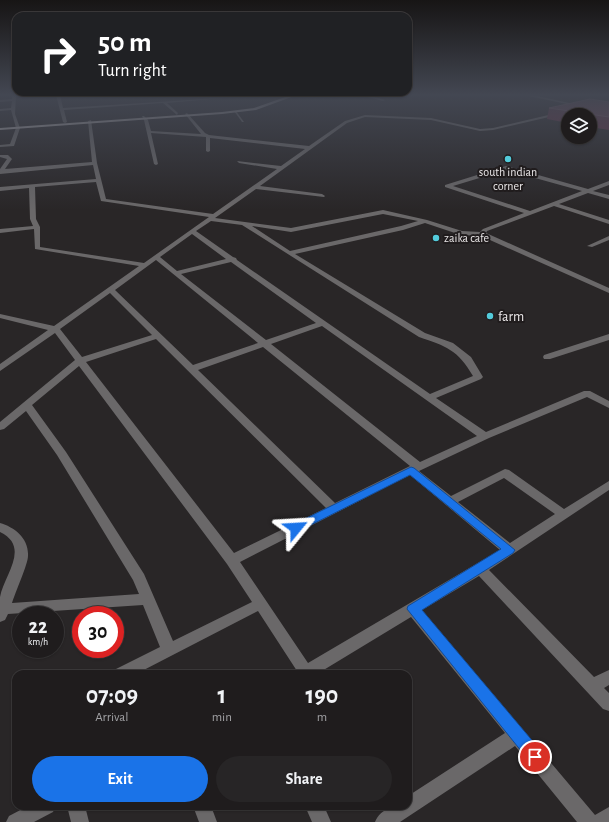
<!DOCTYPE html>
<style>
:root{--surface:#1f1c1d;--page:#272526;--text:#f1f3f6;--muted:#a1a1a4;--line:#3c3a3b;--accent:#1a73e8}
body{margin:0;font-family:"Alegreya Sans",sans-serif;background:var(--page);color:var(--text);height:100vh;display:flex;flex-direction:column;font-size:15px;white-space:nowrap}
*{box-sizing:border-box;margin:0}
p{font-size:13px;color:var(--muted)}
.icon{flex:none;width:22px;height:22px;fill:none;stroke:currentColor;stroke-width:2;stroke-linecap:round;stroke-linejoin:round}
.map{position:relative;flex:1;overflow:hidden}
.side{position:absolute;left:12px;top:670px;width:400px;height:140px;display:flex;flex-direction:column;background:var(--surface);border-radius:12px;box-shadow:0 1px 3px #0004,0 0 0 1px var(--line)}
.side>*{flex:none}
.banner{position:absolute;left:12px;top:12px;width:400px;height:84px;border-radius:12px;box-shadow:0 1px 3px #0004,0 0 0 1px var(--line);background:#202124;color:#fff;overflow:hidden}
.fabs{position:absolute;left:561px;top:108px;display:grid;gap:8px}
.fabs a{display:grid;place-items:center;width:36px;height:36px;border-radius:50%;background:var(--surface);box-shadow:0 1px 3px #0004,0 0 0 1px var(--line);font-size:20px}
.speed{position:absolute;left:12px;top:606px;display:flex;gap:8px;font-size:20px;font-weight:700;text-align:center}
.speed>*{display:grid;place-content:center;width:52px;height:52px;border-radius:50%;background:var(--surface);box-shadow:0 1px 3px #0004,0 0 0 1px var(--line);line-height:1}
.speed small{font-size:10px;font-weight:400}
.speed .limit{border:6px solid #d22;background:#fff;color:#111}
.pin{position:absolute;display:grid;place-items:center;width:34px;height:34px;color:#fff;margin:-17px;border:2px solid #fff;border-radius:50%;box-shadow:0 1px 4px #0007}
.me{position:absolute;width:44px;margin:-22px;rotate:63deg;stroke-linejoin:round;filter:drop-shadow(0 0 3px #0008)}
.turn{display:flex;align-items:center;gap:14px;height:84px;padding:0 20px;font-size:18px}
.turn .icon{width:52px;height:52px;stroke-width:2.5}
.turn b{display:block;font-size:28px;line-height:34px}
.eta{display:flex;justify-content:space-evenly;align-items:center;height:68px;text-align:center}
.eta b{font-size:24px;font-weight:700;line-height:28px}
.primary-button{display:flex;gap:8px;margin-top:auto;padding:8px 20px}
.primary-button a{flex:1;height:46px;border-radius:24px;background:var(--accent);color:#fff;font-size:16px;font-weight:700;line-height:46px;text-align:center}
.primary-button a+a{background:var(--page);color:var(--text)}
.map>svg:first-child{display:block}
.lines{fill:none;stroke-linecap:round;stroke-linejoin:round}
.minor{fill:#6a6869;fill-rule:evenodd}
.major{fill:#aeaaab;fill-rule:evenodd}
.wall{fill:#683047}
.building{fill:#764358;stroke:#885d6f}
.route{fill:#1a73e8;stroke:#114b97}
.poi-dot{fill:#53cbdb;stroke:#201c1d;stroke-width:1.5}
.labels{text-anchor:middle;stroke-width:4;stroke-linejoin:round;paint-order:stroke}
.far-poi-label{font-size:12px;fill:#eae7e8;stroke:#201c1d}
.poi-label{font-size:14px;fill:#eae7e8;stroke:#201c1d;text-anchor:start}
</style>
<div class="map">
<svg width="609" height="822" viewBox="0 0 609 822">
<rect width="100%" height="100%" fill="#292627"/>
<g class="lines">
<!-- minor -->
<g class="minor">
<polygon points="12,95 16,95 15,114 20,128 14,146 0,147 0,145 10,144 16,128 11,110 0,111 0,109 11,108 12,101 0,102 0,100 12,99"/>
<polygon points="56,95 60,95 63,108 222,98 167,103 178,113 177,115 163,103 64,110 67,122 65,123 63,122"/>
<polygon points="99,95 117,95 100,97"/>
<polygon points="360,95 368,95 385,100 383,101"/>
<polygon points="524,95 533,95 583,106 581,107"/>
<polygon points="234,111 236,111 244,122 242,122"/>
<path d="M561 112 562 114 493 130 480 131 431 120 365 117 347 123 260 186 322 194 325 196 324 197 256 189 215 218 291 228 383 210 427 220 462 231 480 232 483 229 524 213 445 187V185L506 166 588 189 609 181V185L593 191 609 195V199L588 193 559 204 609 220V224L554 206 487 231 486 233 609 288V293L481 236 461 235 425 223 403 230 295 254 425 333 453 343 471 357 483 377 481 379 436 398 486 432 584 391H590L609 401V408L587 397 489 438 419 471 451 496 505 469 509 470 564 509 609 481V490L489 570 594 677 609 670V685L604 688 609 693V711L603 709 479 576 422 610 595 815 609 807V822H577L515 746 400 822H375C381 808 394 806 408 806V796L505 733 411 617 317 674H295L297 671 258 611 136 674H113L116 669 160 647 143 605 8 614 5 620 0 622C0 614 0 605 0 597 4 575 31 547 0 532V523C14 527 29 538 28 556 28 564 15 593 12 603L139 594 133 580 57 455 26 411 4 429 0 430V422L75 360 55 333 0 371V364L48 330 0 318V314L54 326 139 266 35 249 34 229 0 233V229L33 226 30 219 29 188 0 191V187L96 179 93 165 0 174V169L7 159 0 157V155H8L12 159 5 169 92 162 88 121 91 120 97 163 106 199 213 214 277 169 239 163 237 161 281 166 305 149 210 138V151L208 152 206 151V137L151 133 158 164 156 165 154 164 144 120 142 116H144L148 120 151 131 201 134 185 114 187 113 205 133 209 135 309 146 345 121 365 115 431 118 480 129 493 128ZM506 170 582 191 530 211 453 186ZM96 182 101 201 209 217 144 263 40 247V227L36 219 35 187ZM383 214 418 221 401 226 290 251 252 226 291 232ZM211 221 242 225 419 337C446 346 458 350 473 376L430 394 237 260 236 258 233 257 196 231ZM192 234 226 259 177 271 160 257ZM156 260 258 343 193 365 115 290ZM231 262 316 323 266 340 181 274ZM110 293 152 335 82 357 60 329ZM322 326 477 436 420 462 271 344ZM156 339 326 508 234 553 86 362ZM263 347 410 466 335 503 198 370ZM79 366 227 564 252 602 173 641 144 574 66 452 32 405ZM410 475 500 550 308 663 240 562ZM504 478 555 514 510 543 458 502Z"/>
<polygon points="609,236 609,240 592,247 587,246"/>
<polygon points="609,334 609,340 550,359 544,359 543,357 544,355"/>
<polygon points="28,806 56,806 53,812 34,822 6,822 9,816"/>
<polygon points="67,806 85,806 89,822 71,822"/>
<polygon points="193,806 211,806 217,822 199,822"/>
<polygon points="305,806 324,806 331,822 312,822"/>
</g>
<!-- major -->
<polygon class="major" points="291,95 297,95 256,110 222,114 0,130 0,128 222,112 254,108"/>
</g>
<!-- wall -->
<polygon class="wall" points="609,102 609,130 590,127 590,115 568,115 568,123 547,119 549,108"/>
<!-- building -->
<polygon class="building" points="590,99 609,102 609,117 549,108"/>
<!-- sky -->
<linearGradient id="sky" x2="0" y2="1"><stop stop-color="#171515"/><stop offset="0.45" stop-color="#434752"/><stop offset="1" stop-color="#434752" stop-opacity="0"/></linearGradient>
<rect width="609" height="210" fill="url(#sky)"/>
<!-- route -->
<polygon class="route" points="411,467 414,468 515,550 513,553 422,610 541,751 543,757 541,762 535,765 530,762 407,609 408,606 501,549 410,475 299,531 292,531 290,528 292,525"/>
<!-- markers -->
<g class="poi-dot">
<circle cx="508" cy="159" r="4"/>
<circle cx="436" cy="238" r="4"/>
<circle cx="490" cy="316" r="4"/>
</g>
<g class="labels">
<!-- far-poi labels -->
<g class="far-poi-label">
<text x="508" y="176">south indian<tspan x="508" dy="14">corner</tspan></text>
<text x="444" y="242" text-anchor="start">zaika cafe</text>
</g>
<!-- poi labels -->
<g class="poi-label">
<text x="498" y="321">farm</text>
</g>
</g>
</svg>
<div class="fabs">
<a><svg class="icon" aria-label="layers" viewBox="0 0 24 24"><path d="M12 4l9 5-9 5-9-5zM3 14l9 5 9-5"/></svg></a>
</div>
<div class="speed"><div>22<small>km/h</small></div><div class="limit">30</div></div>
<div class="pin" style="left:535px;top:757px;background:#d93025"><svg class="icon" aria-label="arrive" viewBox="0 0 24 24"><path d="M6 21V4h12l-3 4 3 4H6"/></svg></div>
<svg class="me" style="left:296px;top:528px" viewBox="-20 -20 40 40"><path d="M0-17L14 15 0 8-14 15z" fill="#1a73e8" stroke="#fff" stroke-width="4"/></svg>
<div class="banner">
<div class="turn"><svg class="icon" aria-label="right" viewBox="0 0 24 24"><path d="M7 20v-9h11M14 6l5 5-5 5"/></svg><div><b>50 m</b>Turn right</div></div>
</div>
<section class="side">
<div class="eta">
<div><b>07:09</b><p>Arrival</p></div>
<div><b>1</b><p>min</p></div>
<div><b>190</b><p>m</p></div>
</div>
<div class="primary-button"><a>Exit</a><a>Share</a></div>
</section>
</div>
